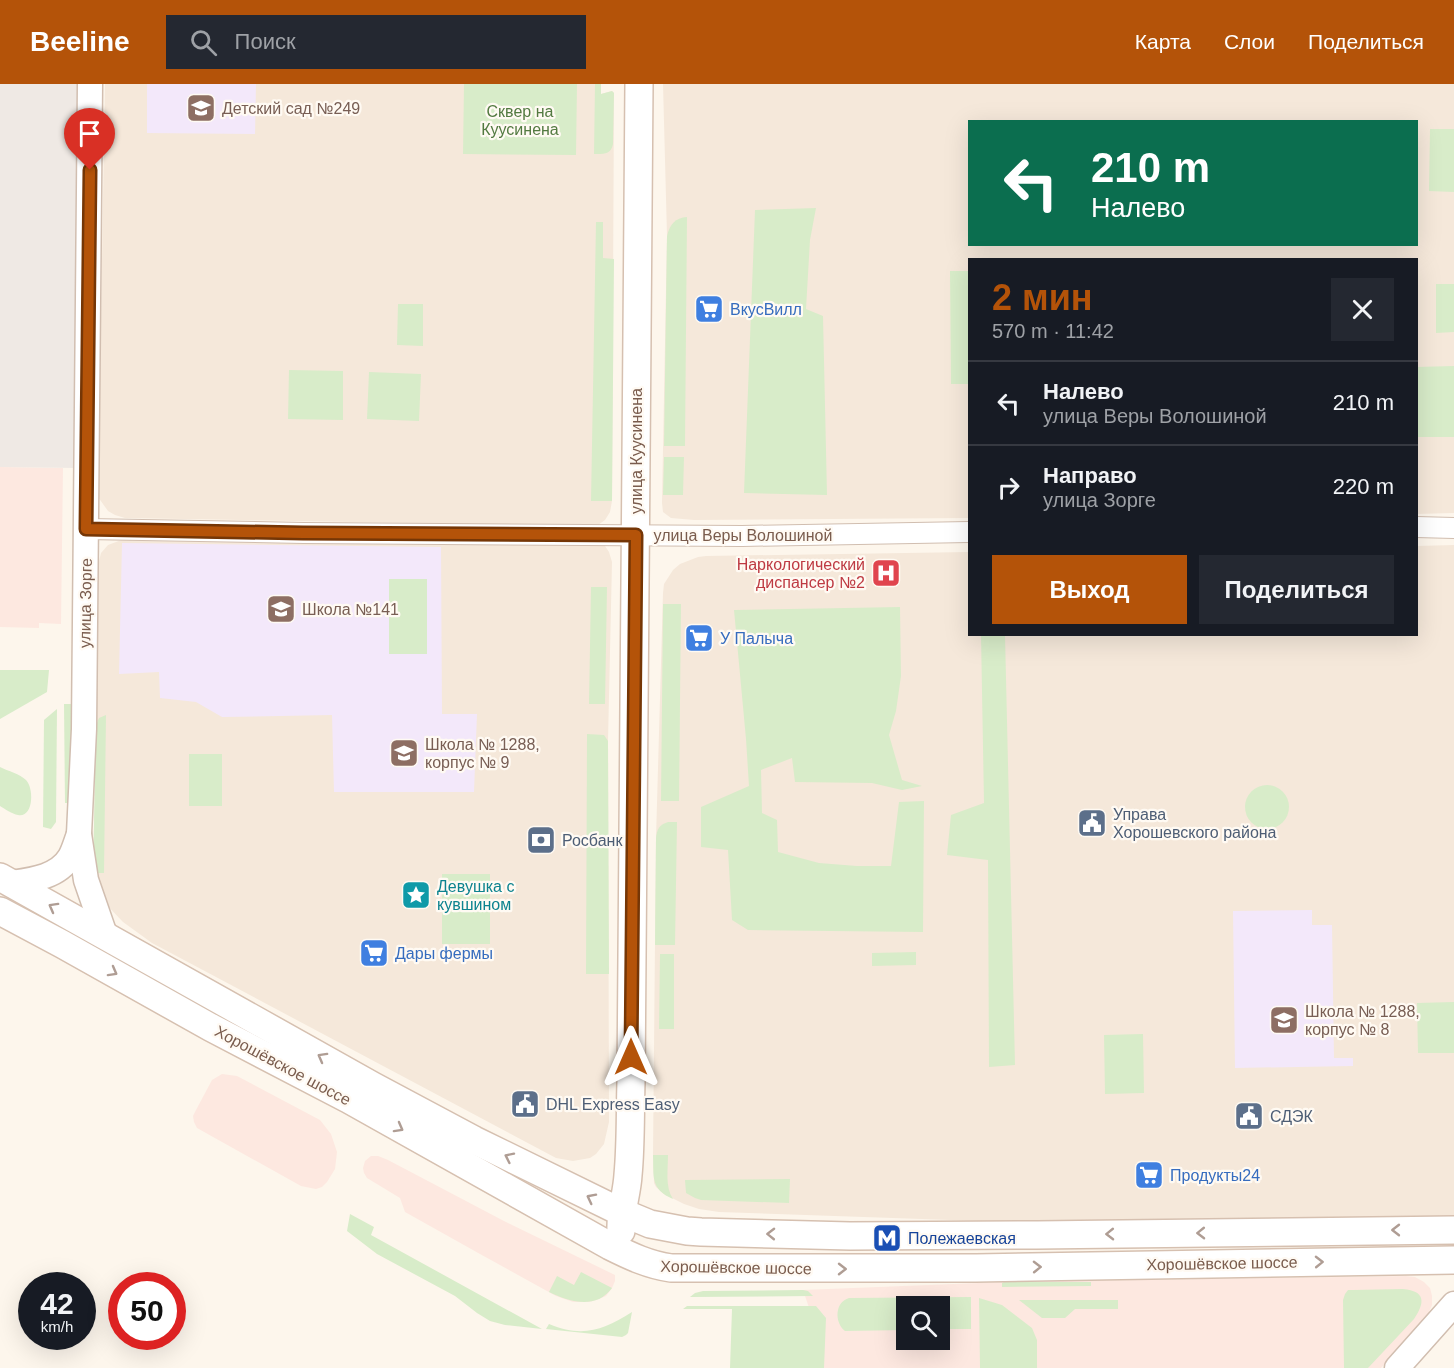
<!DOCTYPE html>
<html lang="ru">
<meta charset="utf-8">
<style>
:root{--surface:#171b24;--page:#242831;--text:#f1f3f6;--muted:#9ea1a6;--line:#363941;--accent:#b45309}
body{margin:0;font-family:Helvetica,sans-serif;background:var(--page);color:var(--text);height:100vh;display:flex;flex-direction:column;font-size:22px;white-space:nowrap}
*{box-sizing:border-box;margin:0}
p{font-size:20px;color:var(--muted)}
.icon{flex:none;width:33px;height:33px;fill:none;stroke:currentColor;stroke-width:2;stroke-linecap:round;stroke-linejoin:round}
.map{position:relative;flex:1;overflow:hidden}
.panel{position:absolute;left:968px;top:174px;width:450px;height:378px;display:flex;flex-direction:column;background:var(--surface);border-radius:0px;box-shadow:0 6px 24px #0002}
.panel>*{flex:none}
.top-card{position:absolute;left:968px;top:36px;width:450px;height:126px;border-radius:0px;box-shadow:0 6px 24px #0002;background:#0b6e4f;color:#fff;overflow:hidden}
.fabs{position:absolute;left:896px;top:1212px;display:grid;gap:12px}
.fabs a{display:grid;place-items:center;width:54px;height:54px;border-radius:0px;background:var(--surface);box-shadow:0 6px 24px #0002;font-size:30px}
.speed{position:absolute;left:18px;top:1188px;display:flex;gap:12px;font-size:30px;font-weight:700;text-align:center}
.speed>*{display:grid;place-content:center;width:78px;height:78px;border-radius:50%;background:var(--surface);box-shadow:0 6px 24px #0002;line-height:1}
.speed small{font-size:15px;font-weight:400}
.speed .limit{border:9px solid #d22;background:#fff;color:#111}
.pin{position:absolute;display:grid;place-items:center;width:51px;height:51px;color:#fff;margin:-62px -26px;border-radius:50% 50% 50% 0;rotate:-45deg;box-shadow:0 0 6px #0007}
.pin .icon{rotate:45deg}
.me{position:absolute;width:66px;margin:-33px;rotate:0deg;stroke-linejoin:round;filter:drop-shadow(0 0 4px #0008)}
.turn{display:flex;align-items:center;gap:21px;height:126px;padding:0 24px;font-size:27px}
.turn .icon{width:78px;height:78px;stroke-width:2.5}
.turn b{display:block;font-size:42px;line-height:51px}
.round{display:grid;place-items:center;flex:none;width:63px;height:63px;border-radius:0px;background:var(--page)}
.summary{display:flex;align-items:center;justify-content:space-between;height:102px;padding:0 24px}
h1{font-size:36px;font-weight:700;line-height:45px;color:var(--accent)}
.cta{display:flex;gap:12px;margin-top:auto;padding:12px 24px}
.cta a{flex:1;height:69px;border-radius:0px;background:var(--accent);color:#fff;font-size:24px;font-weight:700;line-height:69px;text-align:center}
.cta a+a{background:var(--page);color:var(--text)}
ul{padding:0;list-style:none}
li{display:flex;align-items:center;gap:18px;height:84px;padding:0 24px;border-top:2px solid var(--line)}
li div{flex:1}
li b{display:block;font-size:22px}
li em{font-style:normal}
header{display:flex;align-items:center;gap:36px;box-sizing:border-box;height:84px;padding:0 30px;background:var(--accent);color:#fff}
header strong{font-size:28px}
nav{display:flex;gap:33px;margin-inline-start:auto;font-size:21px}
.search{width:420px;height:54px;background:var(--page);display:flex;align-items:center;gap:15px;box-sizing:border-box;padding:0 21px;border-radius:0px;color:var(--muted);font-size:22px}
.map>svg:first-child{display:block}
.residential{fill:#f5e8da;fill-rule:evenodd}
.commercial{fill:#fde8e0;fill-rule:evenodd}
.industrial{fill:#efe9e4}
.education{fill:#f3e8fa}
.green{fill:#d8ecc9}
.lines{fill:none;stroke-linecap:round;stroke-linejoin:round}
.minor-casing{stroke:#d1beb0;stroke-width:22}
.tertiary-casing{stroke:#d1beb0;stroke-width:27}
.secondary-casing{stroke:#d6c0b0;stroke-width:30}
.minor{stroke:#fff;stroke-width:20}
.tertiary{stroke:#fff;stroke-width:24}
.secondary{stroke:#fff;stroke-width:27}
.oneway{stroke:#af9d94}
.route-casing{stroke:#753606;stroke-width:15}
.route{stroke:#b45309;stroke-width:10}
.labels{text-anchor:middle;stroke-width:4.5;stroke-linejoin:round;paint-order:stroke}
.education-label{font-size:16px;fill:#785e54;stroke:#fffaf3;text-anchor:start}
.park-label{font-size:16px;fill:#537a41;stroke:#fffaf3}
.shop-label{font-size:16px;fill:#366cbe;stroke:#fffaf3;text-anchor:start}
.street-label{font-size:16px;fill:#7a5c4d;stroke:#fffaf3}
.health-label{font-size:16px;fill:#be3a42;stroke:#fffaf3;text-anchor:end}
.service-label{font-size:16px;fill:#4e5e75;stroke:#fffaf3;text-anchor:start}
.culture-label{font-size:16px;fill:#0d838f;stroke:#fffaf3;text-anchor:start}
.transit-label{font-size:16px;fill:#164399;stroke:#fffaf3;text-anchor:start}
</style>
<header>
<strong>Beeline</strong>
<div class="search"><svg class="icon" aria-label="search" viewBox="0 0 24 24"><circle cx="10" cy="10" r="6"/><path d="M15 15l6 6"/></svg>Поиск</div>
<nav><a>Карта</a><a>Слои</a><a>Поделиться</a></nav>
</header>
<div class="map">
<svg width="1454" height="1284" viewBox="0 0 1454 1284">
<rect width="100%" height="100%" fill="#fdf6ec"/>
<!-- residential -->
<g class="residential">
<polygon points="105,0 601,0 601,10 612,7 614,9 612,417 610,428 605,436 598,441 588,442 125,434 115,431 108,427 98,413"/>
<path d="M663 0H1454V429L1416 430V176H969V434L694 436 671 434 663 428 662 419 667 152ZM969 38H1416V160H969Z"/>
<polygon points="124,455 597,459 605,462 609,468 612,478 608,657 609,1038 604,1060 596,1070 590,1074 573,1077 556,1074 152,859 123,838 104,818 93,789 97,607 98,481 101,469 108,461"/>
<polygon points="1454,461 1454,1132 1009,1138 719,1128 699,1125 684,1120 664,1110 656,1103 654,1099 653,1071 656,754 663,509 664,500 673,486 680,480 698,473 706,472 969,468 969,550 1416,550 1416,462"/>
</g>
<!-- commercial -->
<g class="commercial">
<polygon points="0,383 63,384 61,540 39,539 39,544 0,543"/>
<polygon points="222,990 237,992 320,1036 331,1050 337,1068 335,1085 327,1098 322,1103 316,1105 301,1102 197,1044 194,1038 193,1032 196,1026 212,996"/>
<polygon points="371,1072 378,1072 388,1076 504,1137 615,1191 615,1197 612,1204 606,1212 596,1216 589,1218 573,1218 556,1212 480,1170 405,1128 400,1114 367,1094 364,1089 363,1084 365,1077"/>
<path d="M1406 1192 1415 1193 1424 1198 1430 1204 1432 1212V1221L1428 1230 1422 1239 1381 1284H817L818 1250 803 1206 1004 1198ZM906 1222H939V1256H906Z"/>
</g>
<!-- industrial -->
<polygon class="industrial" points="0,0 82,0 77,384 0,383"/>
<!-- education -->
<g class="education">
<polygon points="147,0 256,0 255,50 147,49"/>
<polygon points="122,459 441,463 442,630 477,630 474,708 334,708 332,631 222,633 196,618 160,614 159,588 119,590"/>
<polygon points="1312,826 1312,841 1332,841 1334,974 1353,974 1353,982 1235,984 1233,827"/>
</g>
<!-- green -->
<g class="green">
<polygon points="464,0 577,0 576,71 463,70"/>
<path d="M595 0H601V10L612 7 614 9 613 60C611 71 603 70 594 70Z"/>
<polygon points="1430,45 1454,45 1454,108 1429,107"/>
<polygon points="816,124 810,156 806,225 823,232 827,411 744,409 755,126"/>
<path d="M687 133 685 362H664L667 152C670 140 675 134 687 133Z"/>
<polygon points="596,138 603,138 603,174 614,175 612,417 591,417"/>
<polygon points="950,187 969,187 969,300 951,300"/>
<polygon points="1436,200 1454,200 1454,248 1436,249"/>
<polygon points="398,220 423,220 423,262 397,261"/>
<polygon points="1454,282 1454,353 1416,353 1416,283"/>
<polygon points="289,286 343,287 343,336 288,335"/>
<polygon points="369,288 421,290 419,337 367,335"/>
<polygon points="664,373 684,373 683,411 663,411"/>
<rect x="389" y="495" width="38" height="75"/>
<polygon points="591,503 607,503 605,620 589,620"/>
<polygon points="663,520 681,520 679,717 661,717"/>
<polygon points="900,523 901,592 896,627 889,651 902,696 922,702 902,706 872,699 795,698 792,674 761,686 762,729 777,736 778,768 819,779 857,782 891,782 899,718 924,717 923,848 748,846 732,836 728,766 701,763 701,723 749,702 746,655 734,526"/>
<polygon points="981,551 1005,551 1015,981 989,983 988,776 947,771 951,731 984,719"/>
<polygon points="0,586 49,586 47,608 0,635"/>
<polygon points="64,620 72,620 73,719 65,719"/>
<polygon points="57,625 56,738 51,745 43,743 44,636"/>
<polygon points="106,631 104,789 93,789 96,641 99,634"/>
<polygon points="587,650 604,651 608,657 609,890 586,890"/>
<rect x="189" y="670" width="33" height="52"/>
<path d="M0 683C8 687 20 690 26 696 34 704 34 734 18 731 12 730 5 725 0 722Z"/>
<circle cx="1267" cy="723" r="22"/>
<path d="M668 738H677L675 861H655L656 754C657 745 659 741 668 738Z"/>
<rect x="442" y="790" width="48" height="70"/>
<polygon points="916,868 916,881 872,882 872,869"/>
<polygon points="660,870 674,870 674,945 659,945"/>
<polygon points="1454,918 1454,969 1418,969 1417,919"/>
<polygon points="1143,950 1144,1009 1105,1010 1104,951"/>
<path d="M653 1071H668C668 1086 665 1103 673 1115 650 1105 654 1093 653 1071Z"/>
<polygon points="790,1095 789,1119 701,1116 695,1114 686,1109 685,1096"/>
<polygon points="350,1130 374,1143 371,1151 542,1245 505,1241 490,1237 477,1229 455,1212 377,1170 347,1147"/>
<path d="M581 1188 612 1204C596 1226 569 1218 549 1208L557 1192 574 1201Z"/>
<polygon points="1004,1198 1091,1198 1091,1202 1002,1203 1002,1199"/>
<path d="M1403 1205C1426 1207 1425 1219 1414 1235L1368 1284H1344L1343 1216 1345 1210 1348 1206H1353Z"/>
<polygon points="803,1206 808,1207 813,1212 690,1213 695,1209 703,1207"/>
<path d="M971 1213V1245H939V1222H906V1246L845 1247C834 1238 835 1218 849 1214Z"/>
<polygon points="979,1214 1002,1221 1032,1244 1037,1256 1037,1284 980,1284"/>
<polygon points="1019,1216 1118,1216 1118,1225 1075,1225 1065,1234 1042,1234"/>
<polygon points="687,1222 816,1222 826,1234 824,1284 730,1284 732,1225 683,1225"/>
<path d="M632 1228 628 1249 626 1251 622 1253 546 1245 549 1240C583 1254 603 1246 632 1228Z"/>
</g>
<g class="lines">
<!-- minor casing -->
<g class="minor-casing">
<g id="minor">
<polyline points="1416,443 1454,444"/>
<polyline points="86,445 304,449 742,452 969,448"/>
</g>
</g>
<!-- tertiary casing -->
<g class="tertiary-casing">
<g id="tertiary">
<polyline points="90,0 84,645 79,750 86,796 105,851"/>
<path d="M11 799C32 796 58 793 70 773 74 766 76 758 79 750"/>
<polyline points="1397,1284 1454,1220"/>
</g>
</g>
<!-- secondary casing -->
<g class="secondary-casing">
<g id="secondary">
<polyline points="0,793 373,1002 474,1056 621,1128 650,1140 687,1147 701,1148 850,1152 1037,1151 1454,1146"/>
<path d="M0 827 62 860 210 943 348 1015 610 1162C630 1172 649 1181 671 1184H976L1454 1176"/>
<path d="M621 1147C620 1128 627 1110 628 1091 631 1060 630 1029 631 998L639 0"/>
</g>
</g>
<!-- minor -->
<use href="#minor" class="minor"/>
<!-- tertiary -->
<use href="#tertiary" class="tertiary"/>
<!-- secondary -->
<use href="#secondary" class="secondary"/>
</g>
<!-- one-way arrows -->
<defs><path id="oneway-chevron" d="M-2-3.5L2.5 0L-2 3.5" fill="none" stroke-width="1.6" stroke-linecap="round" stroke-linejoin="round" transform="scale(1.5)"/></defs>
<g class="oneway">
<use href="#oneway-chevron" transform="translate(53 823) rotate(-151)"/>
<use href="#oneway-chevron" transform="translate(113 888) rotate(29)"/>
<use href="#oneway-chevron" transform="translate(322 973) rotate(-151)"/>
<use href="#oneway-chevron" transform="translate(399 1044) rotate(29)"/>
<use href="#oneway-chevron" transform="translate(509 1073) rotate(-154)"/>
<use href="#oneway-chevron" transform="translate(591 1114) rotate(-153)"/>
<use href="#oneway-chevron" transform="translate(1396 1146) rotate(180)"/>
<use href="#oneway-chevron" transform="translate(1201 1149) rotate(179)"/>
<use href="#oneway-chevron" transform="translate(771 1150) rotate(-179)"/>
<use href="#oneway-chevron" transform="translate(1110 1150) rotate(179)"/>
<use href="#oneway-chevron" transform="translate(1319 1178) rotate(-1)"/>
<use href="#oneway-chevron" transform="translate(1037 1183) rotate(-1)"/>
<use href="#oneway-chevron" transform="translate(842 1185)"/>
</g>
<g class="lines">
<!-- route casing -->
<g class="route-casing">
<polyline id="route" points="90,86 86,445 303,449 636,451 631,973"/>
</g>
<!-- route -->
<use href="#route" class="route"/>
</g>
<!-- icons -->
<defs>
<g id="school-square" transform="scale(1.5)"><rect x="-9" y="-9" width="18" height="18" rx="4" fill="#8d6e63" stroke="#fffaf3"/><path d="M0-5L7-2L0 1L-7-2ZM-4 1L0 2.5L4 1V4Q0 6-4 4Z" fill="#fff"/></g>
<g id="supermarket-square" transform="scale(1.5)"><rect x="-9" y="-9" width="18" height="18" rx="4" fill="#3f7fe0" stroke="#fffaf3"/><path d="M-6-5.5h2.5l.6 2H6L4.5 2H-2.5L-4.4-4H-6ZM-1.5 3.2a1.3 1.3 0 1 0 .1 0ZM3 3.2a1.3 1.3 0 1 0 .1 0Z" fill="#fff"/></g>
<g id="hospital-square" transform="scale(1.5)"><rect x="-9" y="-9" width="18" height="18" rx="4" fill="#e0444e" stroke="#fffaf3"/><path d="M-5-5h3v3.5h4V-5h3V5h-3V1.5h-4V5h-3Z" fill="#fff"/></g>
<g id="civic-square" transform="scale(1.5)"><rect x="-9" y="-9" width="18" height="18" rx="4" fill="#5c6f8a" stroke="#fffaf3"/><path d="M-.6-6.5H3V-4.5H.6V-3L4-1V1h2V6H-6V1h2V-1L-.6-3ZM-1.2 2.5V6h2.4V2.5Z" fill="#fff"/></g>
<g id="bank-square" transform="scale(1.5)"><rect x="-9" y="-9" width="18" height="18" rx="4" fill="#5c6f8a" stroke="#fffaf3"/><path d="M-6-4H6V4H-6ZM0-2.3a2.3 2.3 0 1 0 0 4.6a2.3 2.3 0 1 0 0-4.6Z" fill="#fff"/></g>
<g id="sight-square" transform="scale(1.5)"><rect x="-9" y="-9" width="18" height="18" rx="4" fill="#0f9aa8" stroke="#fffaf3"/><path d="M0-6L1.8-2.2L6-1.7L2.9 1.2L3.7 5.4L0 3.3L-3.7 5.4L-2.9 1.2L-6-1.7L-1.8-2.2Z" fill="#fff"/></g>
<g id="metro-square" transform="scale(1.5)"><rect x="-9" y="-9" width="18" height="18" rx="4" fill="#1a4fb4" stroke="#fffaf3"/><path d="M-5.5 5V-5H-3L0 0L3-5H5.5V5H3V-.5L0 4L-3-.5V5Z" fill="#fff"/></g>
</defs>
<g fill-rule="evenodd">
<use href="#school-square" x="201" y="24"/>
<use href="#supermarket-square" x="709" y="225"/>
<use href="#hospital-square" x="886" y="489"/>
<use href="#school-square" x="281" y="525"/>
<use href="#supermarket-square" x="699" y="554"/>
<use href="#school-square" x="404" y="669"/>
<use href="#civic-square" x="1092" y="739"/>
<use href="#bank-square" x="541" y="756"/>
<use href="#sight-square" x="416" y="811"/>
<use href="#supermarket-square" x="374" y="869"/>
<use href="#school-square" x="1284" y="936"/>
<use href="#civic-square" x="525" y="1020"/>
<use href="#civic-square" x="1249" y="1032"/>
<use href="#supermarket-square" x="1149" y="1091"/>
<use href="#metro-square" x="887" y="1154"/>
</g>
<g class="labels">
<!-- education labels -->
<g class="education-label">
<text x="222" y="30">Детский сад №249</text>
<text x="302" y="531">Школа №141</text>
<text x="425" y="666">Школа № 1288,<tspan x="425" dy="18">корпус № 9</tspan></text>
<text x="1305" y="933">Школа № 1288,<tspan x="1305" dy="18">корпус № 8</tspan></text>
</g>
<!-- park labels -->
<g class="park-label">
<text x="520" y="33">Сквер на<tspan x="520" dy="18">Куусинена</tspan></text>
</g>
<!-- shop labels -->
<g class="shop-label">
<text x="730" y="231">ВкусВилл</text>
<text x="720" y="560">У Палыча</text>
<text x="395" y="875">Дары фермы</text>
<text x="1170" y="1097">Продукты24</text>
</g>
<!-- street labels -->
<g class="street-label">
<text transform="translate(636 367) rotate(-90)" y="6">улица Куусинена</text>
<text x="743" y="457">улица Веры Волошиной</text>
<text transform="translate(85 519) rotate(-89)" y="6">улица Зорге</text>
<text transform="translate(283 981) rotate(28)" y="6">Хорошёвское шоссе</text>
<text transform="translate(1222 1179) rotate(-1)" y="6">Хорошёвское шоссе</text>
<text transform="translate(736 1183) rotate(1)" y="6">Хорошёвское шоссе</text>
</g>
<!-- health labels -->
<g class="health-label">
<text x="865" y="486">Наркологический<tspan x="865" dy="18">диспансер №2</tspan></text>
</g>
<!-- service labels -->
<g class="service-label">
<text x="1113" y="736">Управа<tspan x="1113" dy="18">Хорошевского района</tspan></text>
<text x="562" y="762">Росбанк</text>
<text x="546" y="1026">DHL Express Easy</text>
<text x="1270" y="1038">СДЭК</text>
</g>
<!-- culture labels -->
<g class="culture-label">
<text x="437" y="808">Девушка с<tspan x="437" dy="18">кувшином</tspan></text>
</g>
<!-- transit labels -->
<g class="transit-label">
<text x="908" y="1160">Полежаевская</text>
</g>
</g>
</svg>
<div class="fabs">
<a><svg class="icon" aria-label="search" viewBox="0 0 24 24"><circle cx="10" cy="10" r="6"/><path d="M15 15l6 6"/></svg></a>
</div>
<div class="speed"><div>42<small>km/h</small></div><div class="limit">50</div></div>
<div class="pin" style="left:90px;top:86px;background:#d93025"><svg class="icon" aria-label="arrive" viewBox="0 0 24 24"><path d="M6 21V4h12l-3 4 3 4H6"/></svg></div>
<svg class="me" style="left:631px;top:973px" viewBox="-20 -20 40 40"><path d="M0-17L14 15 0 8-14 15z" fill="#b45309" stroke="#fff" stroke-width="4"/></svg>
<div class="top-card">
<div class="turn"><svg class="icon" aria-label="left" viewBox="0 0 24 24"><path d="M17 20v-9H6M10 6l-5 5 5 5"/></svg><div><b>210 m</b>Налево</div></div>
</div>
<section class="panel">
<div class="summary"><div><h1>2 мин</h1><p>570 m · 11:42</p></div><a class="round"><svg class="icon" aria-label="close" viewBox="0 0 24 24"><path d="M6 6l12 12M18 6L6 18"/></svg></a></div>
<ul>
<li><svg class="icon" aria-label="left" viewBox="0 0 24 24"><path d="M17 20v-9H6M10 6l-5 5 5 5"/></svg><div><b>Налево</b><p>улица Веры Волошиной</p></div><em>210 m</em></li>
<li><svg class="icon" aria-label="right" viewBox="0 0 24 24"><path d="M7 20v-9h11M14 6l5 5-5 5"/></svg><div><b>Направо</b><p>улица Зорге</p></div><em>220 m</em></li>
</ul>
<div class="cta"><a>Выход</a><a>Поделиться</a></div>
</section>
</div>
